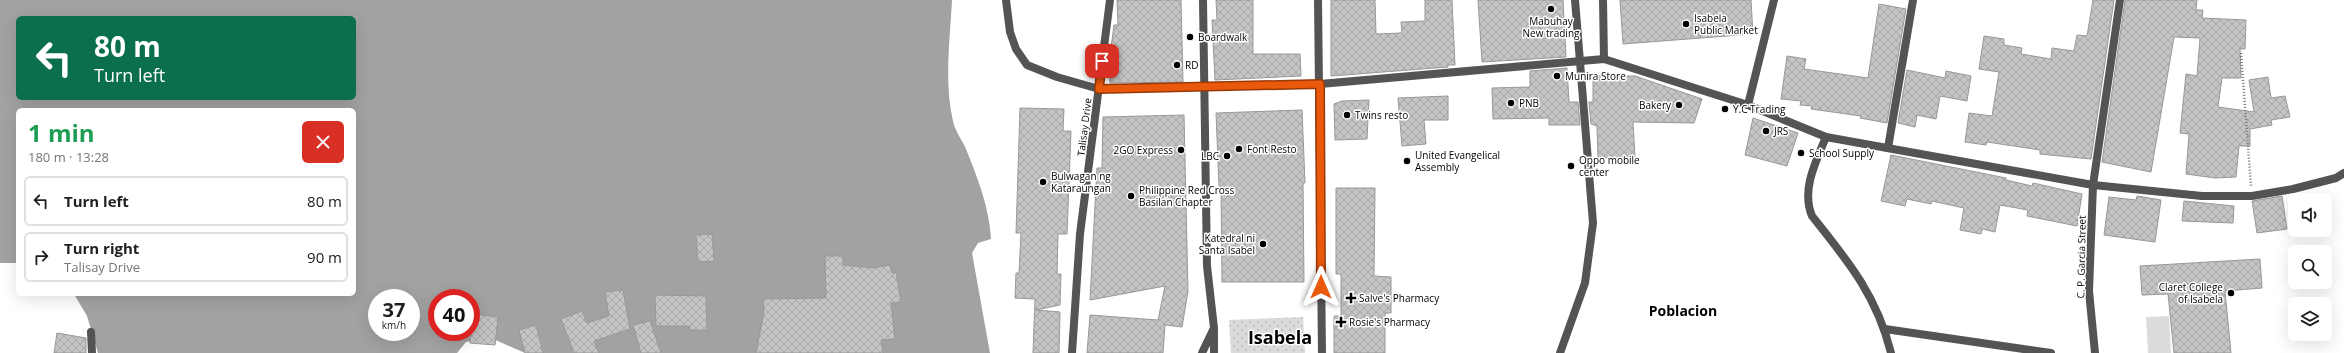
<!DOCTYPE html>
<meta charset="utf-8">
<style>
:root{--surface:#fff;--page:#f6f6f6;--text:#202124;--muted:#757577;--line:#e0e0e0}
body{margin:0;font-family:"Open Sans",sans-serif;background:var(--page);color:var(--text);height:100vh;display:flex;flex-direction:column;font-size:15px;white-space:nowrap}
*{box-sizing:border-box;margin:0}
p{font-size:13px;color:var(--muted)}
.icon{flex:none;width:22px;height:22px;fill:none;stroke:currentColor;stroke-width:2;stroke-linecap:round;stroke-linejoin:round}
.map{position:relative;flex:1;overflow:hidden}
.details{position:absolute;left:16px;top:108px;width:340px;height:188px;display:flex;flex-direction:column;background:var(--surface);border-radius:6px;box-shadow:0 4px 16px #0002}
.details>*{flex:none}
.banner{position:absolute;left:16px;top:16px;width:340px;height:84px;border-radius:6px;box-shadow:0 4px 16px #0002;background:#0b6e4f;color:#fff;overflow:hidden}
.controls{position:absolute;left:2288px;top:193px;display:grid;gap:8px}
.controls a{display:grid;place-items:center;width:44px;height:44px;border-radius:6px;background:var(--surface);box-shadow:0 4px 16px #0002;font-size:20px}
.speed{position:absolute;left:368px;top:289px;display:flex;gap:8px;font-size:20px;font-weight:700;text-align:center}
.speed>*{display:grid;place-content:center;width:52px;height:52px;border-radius:50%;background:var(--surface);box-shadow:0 4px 16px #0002;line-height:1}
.speed small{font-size:10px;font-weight:400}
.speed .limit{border:6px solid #d22;background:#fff;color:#111}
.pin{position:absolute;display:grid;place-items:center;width:34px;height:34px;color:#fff;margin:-17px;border-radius:8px;box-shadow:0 2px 6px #0006}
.me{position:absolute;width:44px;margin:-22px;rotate:0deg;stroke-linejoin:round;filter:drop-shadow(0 0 3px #0008)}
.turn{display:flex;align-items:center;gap:14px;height:84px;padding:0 12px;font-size:18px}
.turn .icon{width:52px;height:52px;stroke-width:2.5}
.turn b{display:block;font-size:28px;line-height:34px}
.round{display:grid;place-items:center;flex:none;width:42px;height:42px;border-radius:6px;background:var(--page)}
.summary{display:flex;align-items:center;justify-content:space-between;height:68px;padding:0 12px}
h1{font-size:24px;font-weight:700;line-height:30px;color:#1e9e55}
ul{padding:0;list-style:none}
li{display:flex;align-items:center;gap:12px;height:50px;margin:0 8px 6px;padding:0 4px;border:2px solid var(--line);border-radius:6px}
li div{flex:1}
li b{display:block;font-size:15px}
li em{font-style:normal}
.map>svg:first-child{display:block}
.park{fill:url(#park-dots)}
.pitch{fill:#dbdbdb}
.water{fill:#a2a2a2;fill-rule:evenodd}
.building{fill:url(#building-cross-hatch);stroke:#989898}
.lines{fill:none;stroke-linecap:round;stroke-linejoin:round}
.path{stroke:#767676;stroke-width:2.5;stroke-dasharray:1 2;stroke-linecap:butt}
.service{stroke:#545454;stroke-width:8}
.minor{stroke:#545454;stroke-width:8}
.tertiary{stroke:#545454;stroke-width:8}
.route-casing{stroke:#983908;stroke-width:10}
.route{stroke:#ea580c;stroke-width:7}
.poi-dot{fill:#000;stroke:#fff;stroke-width:1.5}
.labels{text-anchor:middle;stroke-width:3;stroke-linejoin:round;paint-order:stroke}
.poi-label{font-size:10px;fill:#000;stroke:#fff;text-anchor:start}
.street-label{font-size:10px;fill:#000;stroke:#fff}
.district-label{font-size:14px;font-weight:bold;fill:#000;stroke:#fff}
.town-label{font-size:18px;font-weight:bold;fill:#000;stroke:#fff}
</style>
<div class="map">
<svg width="2344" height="353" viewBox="0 0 2344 353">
<defs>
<pattern id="park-dots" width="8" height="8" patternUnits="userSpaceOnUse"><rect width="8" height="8" fill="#dbdbdb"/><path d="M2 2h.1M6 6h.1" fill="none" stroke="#bababa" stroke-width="1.8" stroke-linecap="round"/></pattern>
<pattern id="building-cross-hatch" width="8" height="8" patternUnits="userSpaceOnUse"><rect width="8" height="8" fill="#c4c4c4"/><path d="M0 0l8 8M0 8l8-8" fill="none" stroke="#a7a7a7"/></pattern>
</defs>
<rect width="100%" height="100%" fill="#fff"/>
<!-- park -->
<polygon class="park" points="1303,317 1305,353 1231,353 1229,320"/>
<!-- pitch -->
<polygon class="pitch" points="2169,316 2171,353 2148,353 2146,317"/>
<!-- water -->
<path class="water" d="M0 0H952C950 39 944 83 953 121 955 131 962 140 966 149 978 179 989 207 991 239L978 243 972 253 990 353H525L491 338 466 342 457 353H98L87 316 74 294H354V110H18V263H0ZM18 18H354V98H18ZM377 298H411V332H377ZM437 298H471V332H437Z"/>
<!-- building -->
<g class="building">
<polygon points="1117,0 1181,0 1183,82 1110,83 1109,63 1114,25 1118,25"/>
<polygon points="1216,0 1253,0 1253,54 1300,54 1301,76 1215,80 1212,20 1217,20"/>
<polygon points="1331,0 1375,0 1376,34 1402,33 1401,22 1425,21 1425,0 1452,0 1455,65 1448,65 1448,67 1331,76"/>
<polygon points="1478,0 1563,0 1566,57 1482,62"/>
<polygon points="1620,0 1751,0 1753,34 1623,44"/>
<polygon points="2093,0 2114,0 2091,159 2040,154 2040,150 1987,142 1986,145 1965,142 1969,113 1992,116 1999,72 1979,69 1984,36 2004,39 2004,45 2022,48 2021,54 2051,59 2052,48 2074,51 2077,35 2087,36"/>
<polygon points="2125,0 2197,0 2196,10 2203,10 2202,18 2246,20 2245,49 2240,49 2241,78 2222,78 2218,107 2254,112 2249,80 2268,77 2271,98 2285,96 2290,117 2271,120 2272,125 2250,129 2250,146 2239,146 2236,177 2215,178 2186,174 2189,134 2180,133 2186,74 2197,76 2200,38 2174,37 2151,172 2102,162"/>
<polygon points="1879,4 1906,9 1887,123 1860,118 1861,116 1811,109 1812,106 1800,105 1801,101 1781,99 1787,56 1806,59 1804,69 1868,78"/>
<polygon points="1567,68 1569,102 1578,102 1580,125 1549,125 1549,118 1493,119 1492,88 1530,87 1530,71"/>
<polygon points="1907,70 1945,78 1946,71 1971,76 1967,101 1940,96 1936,119 1917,115 1915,127 1898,123"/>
<polygon points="1593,76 1635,76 1702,99 1694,123 1633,122 1635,157 1598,158 1597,126 1591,124 1589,102 1593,102"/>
<polygon points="1448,96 1448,120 1424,120 1426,144 1402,146 1398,98"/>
<polygon points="1369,100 1367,139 1335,140 1334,104 1342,101"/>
<polygon points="1020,108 1064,109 1063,131 1071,131 1067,234 1058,234 1057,274 1061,274 1060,305 1036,310 1060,312 1059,353 1033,353 1035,299 1015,298 1016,273 1019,273 1021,233 1016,233"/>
<polygon points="1302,110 1305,183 1303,183 1304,282 1222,282 1221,186 1219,186 1216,113"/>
<polygon points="1184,115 1188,291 1182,327 1165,325 1163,353 1087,353 1090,315 1158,320 1165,286 1090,300 1097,168 1102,168 1103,117"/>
<polygon points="1753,118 1798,133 1787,166 1745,155"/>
<polygon points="1891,155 2006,178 2006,180 2032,186 2033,183 2082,194 2077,226 2027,216 2028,210 2000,205 1995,232 1982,229 1981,234 1960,230 1964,208 1932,201 1931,204 1907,199 1905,206 1881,201"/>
<polygon points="1336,188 1375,188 1374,276 1391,277 1391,313 1385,313 1385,353 1334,353 1334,316 1341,316 1341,274 1336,274"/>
<polygon points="2137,196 2161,200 2155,242 2104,235 2109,197 2136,200"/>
<polygon points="2282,196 2287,229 2257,233 2252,201"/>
<polygon points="2184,201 2234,206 2233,223 2182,221"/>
<polygon points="712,234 714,261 698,262 696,235"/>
<polygon points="825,256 843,256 843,265 873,268 890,265 892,273 896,272 901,302 891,303 895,339 881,340 883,353 756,353 764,312 763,299 826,298"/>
<polygon points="2260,259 2262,288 2225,291 2231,353 2174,353 2168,294 2142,295 2140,266"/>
<polygon points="623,290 630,329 594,341 599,353 574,353 561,319 582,311 587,323 609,316 605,292"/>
<polygon points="655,295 706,296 707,330 690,330 690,326 656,326"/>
<polygon points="473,314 498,317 495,345 470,343"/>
<polygon points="650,321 661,353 641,353 633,325"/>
<polygon points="536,325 543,353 525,353 519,330"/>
<polygon points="57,333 86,338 86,353 54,353"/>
</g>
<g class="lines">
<!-- path -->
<polyline class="path" points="2241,53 2251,186"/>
<!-- service -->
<g class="service">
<polyline points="1603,0 1604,59"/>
<path d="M1826 137C1816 161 1801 190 1812 216 1848 261 1877 296 1891 353"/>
</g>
<!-- minor -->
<g class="minor">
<polyline points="1006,0 1010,32 1016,49 1027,65 1057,77 1099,89 1320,84"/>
<polyline points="1748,105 1774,0"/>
<polyline points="1888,148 1913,0"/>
<polyline points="1885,329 2051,353"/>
<polyline points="1214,331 1214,353"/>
<polyline points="91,332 92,353"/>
<polyline points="1072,353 1080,234 1110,0"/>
<polyline points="1202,353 1214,328 1207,266 1203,0"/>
<polyline points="1560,353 1585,283 1593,223 1575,0"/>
<polyline points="2095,353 2089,291 2093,185 2120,0"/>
</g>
<!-- tertiary -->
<g class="tertiary">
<polyline points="1318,0 1322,353"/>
<polyline points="1320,84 1604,59 1748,105 1826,137 2093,185 2202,196 2252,196 2293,189 2336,178 2344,173"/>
</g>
</g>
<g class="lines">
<!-- route casing -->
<g class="route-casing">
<polyline id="route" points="1102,61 1099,89 1320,84 1321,287"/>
</g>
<!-- route -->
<use href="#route" class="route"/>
</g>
<!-- markers -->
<g class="poi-dot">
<circle cx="1551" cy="9" r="4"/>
<circle cx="1686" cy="24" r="4"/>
<circle cx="1190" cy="37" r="4"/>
<circle cx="1177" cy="65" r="4"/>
<circle cx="1557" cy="76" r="4"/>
<circle cx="1511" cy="103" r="4"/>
<circle cx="1679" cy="105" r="4"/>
<circle cx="1725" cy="109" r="4"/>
<circle cx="1347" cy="115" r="4"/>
<circle cx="1766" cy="131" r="4"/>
<circle cx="1239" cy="149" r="4"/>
<circle cx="1181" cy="150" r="4"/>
<circle cx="1801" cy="153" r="4"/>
<circle cx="1227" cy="156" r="4"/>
<circle cx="1407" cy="161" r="4"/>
<circle cx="1571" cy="166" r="4"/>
<circle cx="1043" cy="182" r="4"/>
<circle cx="1131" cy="196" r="4"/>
<circle cx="1263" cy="244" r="4"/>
<circle cx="2231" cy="293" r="4"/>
<path d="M1349 292h4v4h4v4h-4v4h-4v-4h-4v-4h4z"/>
<path d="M1339 316h4v4h4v4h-4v4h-4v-4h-4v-4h4z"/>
</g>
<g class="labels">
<!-- poi labels -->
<g class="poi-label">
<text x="1694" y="22">Isabela<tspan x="1694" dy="12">Public Market</tspan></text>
<text x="1551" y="25" text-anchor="middle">Mabuhay<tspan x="1551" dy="12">New trading</tspan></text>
<text x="1198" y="41">Boardwalk</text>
<text x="1185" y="69">RD</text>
<text x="1565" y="80">Munira Store</text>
<text x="1519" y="107">PNB</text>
<text x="1671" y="109" text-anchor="end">Bakery</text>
<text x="1733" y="113">Y.C Trading</text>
<text x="1355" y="119">Twins resto</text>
<text x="1774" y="135">JRS</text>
<text x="1247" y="153">Font Resto</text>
<text x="1173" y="154" text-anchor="end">2GO Express</text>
<text x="1809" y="157">School Supply</text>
<text x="1415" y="159">United Evangelical<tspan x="1415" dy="12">Assembly</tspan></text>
<text x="1219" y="160" text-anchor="end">LBC</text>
<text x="1579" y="164">Oppo mobile<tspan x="1579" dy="12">center</tspan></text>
<text x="1051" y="180">Bulwagan ng<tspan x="1051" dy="12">Kataraungan</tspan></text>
<text x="1139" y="194">Philippine Red Cross<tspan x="1139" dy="12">Basilan Chapter</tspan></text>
<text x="1255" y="242" text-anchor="end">Katedral ni<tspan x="1255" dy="12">Santa Isabel</tspan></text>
<text x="2223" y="291" text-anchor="end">Claret College<tspan x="2223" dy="12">of Isabela</tspan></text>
<text x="1359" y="302">Salve's Pharmacy</text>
<text x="1349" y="326">Rosie's Pharmacy</text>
</g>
<!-- street labels -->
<g class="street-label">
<text transform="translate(1084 127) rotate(-83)" y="4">Talisay Drive</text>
<text transform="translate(2081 257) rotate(-89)" y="4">C. P. Garcia Street</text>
</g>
<!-- district labels -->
<g class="district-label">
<text x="1683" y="316">Poblacion</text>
</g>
<!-- town labels -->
<g class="town-label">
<text x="1280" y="344">Isabela</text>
</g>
</g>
</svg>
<div class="controls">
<a><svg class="icon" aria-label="sound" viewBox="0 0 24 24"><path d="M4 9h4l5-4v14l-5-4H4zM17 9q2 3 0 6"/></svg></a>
<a><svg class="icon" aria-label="search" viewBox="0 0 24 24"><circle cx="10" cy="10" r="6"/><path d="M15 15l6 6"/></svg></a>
<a><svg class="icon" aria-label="layers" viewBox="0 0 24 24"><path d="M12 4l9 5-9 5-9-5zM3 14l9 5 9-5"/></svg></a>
</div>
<div class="speed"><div>37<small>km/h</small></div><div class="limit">40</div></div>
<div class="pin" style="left:1102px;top:61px;background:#d93025"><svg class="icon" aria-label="arrive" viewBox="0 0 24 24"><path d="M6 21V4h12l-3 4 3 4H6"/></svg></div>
<svg class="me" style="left:1321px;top:287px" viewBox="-20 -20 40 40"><path d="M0-17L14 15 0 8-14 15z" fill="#ea580c" stroke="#fff" stroke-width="4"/></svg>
<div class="banner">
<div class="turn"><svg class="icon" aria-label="left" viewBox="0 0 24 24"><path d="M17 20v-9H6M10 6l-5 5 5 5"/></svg><div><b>80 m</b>Turn left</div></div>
</div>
<section class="details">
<div class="summary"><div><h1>1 min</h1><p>180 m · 13:28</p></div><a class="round" style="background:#d93025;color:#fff"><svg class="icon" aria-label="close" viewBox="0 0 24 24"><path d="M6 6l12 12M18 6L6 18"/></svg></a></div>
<ul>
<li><svg class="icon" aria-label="left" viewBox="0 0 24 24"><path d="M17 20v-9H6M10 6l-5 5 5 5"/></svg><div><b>Turn left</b></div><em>80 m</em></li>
<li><svg class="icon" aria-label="right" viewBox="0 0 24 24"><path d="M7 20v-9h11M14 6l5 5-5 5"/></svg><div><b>Turn right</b><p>Talisay Drive</p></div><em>90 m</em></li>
</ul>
</section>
</div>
